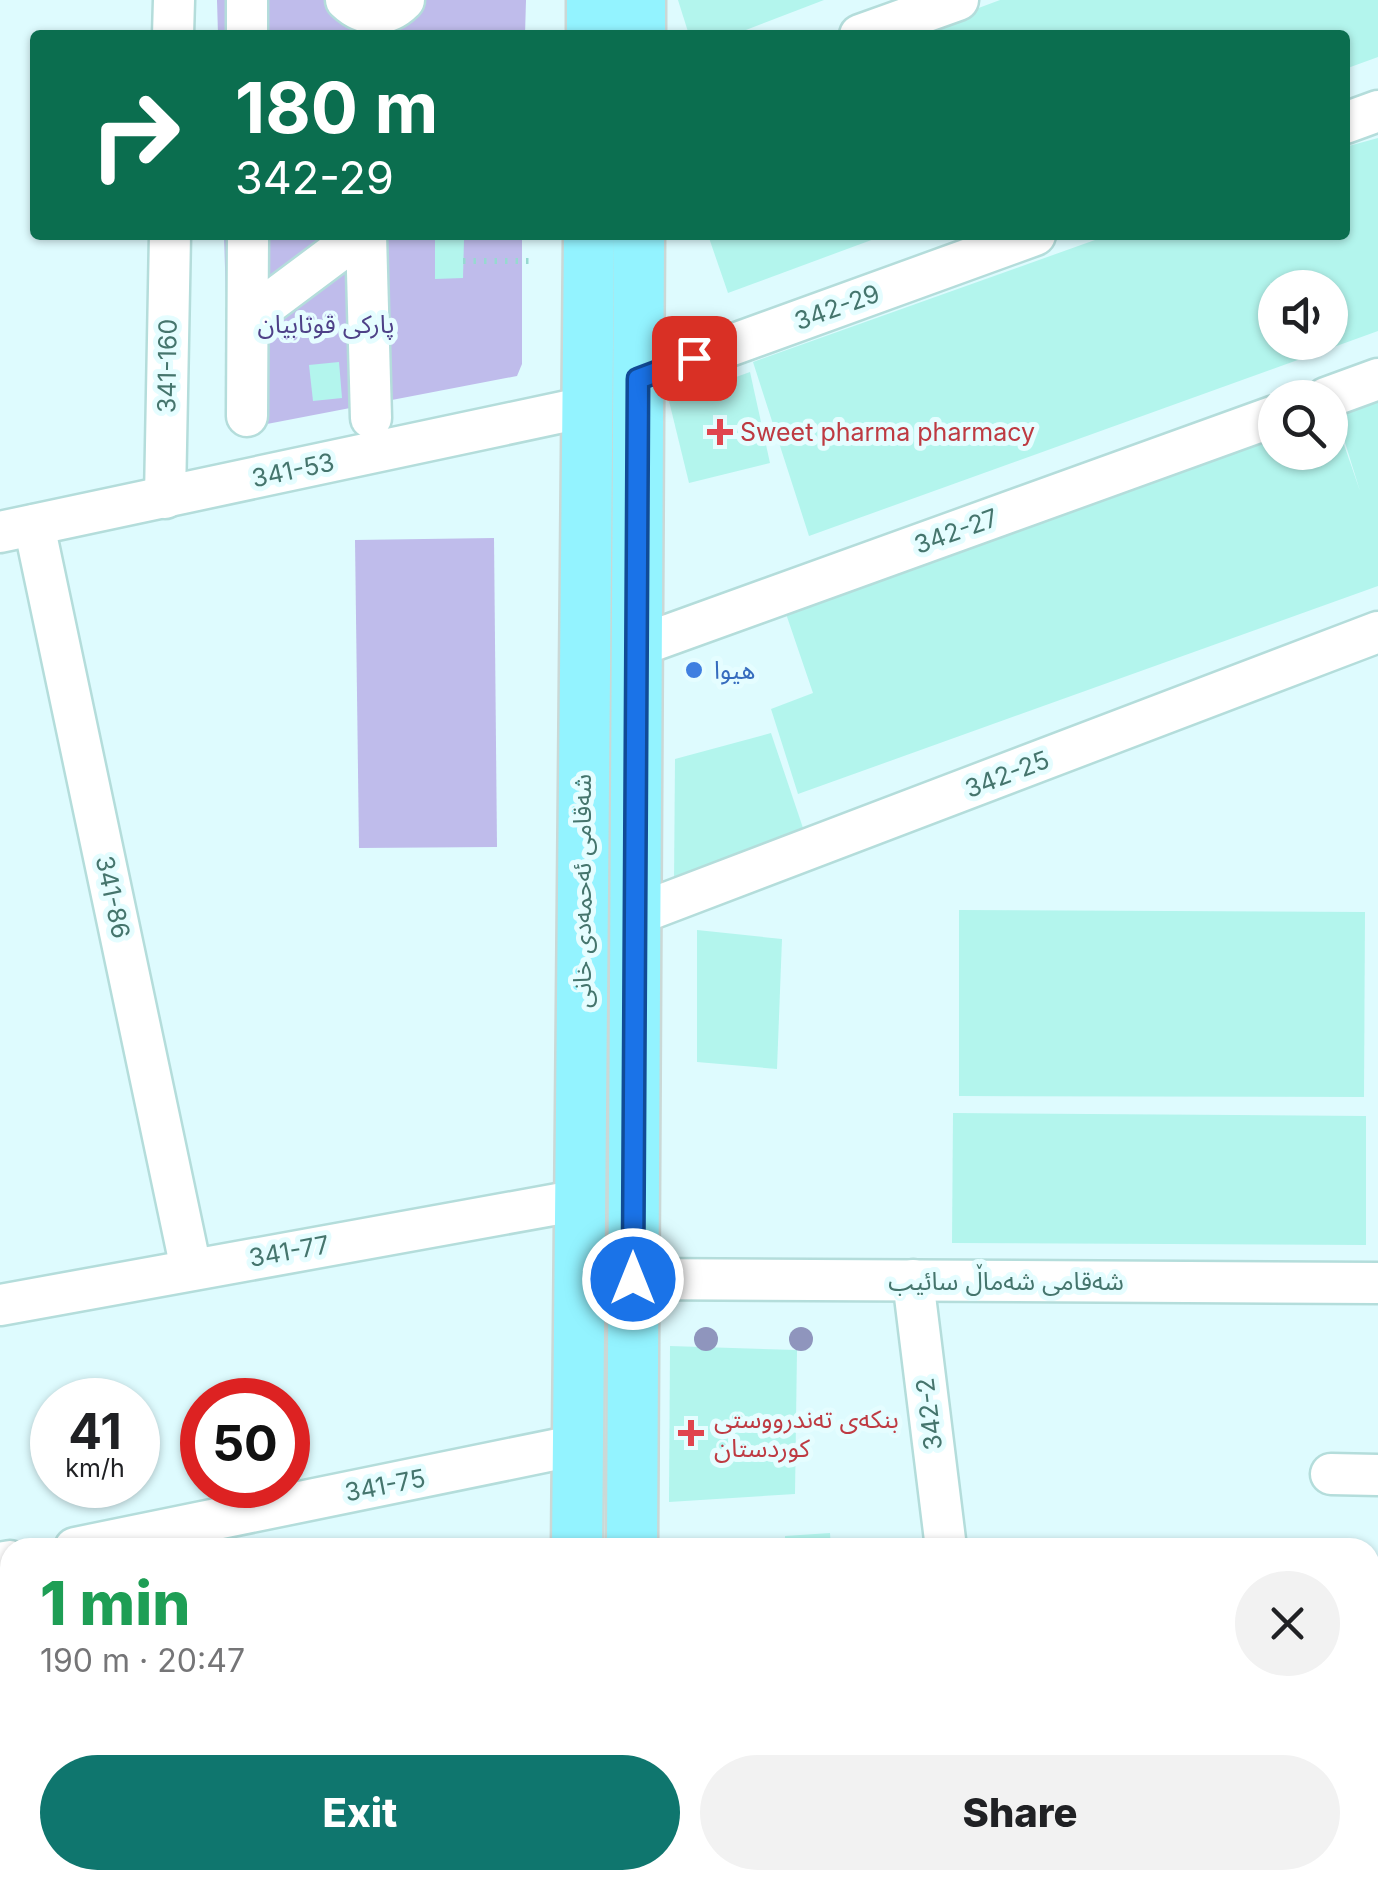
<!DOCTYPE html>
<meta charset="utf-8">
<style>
:root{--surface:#fff;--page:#f2f2f2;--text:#202124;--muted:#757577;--accent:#0f766e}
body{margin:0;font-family:Inter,"Noto Sans Arabic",sans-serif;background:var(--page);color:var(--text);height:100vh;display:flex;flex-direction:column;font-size:38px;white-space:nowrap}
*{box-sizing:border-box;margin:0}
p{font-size:32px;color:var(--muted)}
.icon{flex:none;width:55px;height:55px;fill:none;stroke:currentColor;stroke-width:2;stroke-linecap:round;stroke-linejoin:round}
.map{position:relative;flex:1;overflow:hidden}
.details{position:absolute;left:0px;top:1538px;width:1380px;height:352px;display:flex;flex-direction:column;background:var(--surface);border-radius:30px 30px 0 0;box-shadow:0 2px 8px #0004}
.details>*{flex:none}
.guide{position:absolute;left:30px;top:30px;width:1320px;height:210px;border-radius:10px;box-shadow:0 2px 8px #0004;background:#0b6e4f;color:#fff;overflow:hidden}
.buttons{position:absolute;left:1258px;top:270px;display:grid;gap:20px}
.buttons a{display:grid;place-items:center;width:90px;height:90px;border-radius:50%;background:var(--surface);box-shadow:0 2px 8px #0004;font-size:50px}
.speed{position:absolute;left:30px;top:1378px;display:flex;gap:20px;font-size:50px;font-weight:700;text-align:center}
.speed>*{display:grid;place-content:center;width:130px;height:130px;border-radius:50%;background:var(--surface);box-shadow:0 2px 8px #0004;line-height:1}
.speed small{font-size:25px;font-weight:400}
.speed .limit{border:15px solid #d22;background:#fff;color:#111}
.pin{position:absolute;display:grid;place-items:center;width:85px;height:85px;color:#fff;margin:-42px;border-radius:20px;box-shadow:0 5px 15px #0006}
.me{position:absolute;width:110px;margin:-55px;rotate:0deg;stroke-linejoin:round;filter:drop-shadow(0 0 8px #0008)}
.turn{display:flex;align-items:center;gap:35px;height:210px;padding:0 40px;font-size:45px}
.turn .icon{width:130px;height:130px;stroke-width:2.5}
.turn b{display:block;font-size:70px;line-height:85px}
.round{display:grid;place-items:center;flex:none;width:105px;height:105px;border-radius:52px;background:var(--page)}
.overview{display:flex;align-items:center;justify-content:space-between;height:170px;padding:0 40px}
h1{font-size:60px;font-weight:800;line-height:75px;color:#1e9e55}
.primary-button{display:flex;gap:20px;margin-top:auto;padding:20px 40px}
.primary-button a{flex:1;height:115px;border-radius:60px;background:var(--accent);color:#fff;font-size:40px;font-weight:800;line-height:115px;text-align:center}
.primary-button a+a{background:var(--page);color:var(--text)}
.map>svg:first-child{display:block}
.education{fill:#f6fadb}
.green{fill:#bfbceb}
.building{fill:#b3f5ed;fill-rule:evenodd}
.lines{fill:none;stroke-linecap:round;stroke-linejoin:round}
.minor-casing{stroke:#b4dddb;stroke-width:45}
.major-casing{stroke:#cbd8d6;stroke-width:55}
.path{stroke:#97d9d1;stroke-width:6;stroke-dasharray:2.5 8;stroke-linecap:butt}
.minor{stroke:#fff;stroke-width:40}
.major{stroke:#93f3ff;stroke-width:50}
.tree{fill:#8f95bd}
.route-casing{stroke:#114b97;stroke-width:25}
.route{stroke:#1a73e8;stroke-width:18}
.health-dot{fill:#e0444e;stroke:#e5fdff;stroke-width:4}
.shop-dot{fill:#3f7fe0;stroke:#e5fdff;stroke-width:4}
.labels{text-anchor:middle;stroke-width:10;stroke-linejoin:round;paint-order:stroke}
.street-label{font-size:25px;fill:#45756d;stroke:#e5fdff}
.park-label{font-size:25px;fill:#4e4188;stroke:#e5fdff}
.health-label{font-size:25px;fill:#be3a42;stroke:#e5fdff;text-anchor:start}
.shop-label{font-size:25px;fill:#366cbe;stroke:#e5fdff;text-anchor:start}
</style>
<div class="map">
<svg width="1378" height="1888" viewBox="0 0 1378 1888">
<rect width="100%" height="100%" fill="#defbfe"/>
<!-- education -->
<rect class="education" x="659" y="1880" width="286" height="8"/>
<!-- green -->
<g class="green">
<polygon points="217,0 526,0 525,35 218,35"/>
<polygon points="224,235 522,235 522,364 517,376 230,431"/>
<polygon points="494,538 497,847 359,848 355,540"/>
</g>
<!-- building -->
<g class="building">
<polygon points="678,0 824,0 733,35 689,35"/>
<polygon points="1000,0 1378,0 1378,57 1345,69 1345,35 906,35"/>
<path d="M1378 138V331L809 536 753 362 1109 235H1345V147ZM1275 288H1330V342H1275Z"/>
<polygon points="708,235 885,235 728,293"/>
<polygon points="435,239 464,239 463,278 435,279"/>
<polygon points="339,362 342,398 313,401 309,365"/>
<polygon points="750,372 770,463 689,483 669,401"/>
<polygon points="1378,393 1378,586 798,794 771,709 813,693 783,605 1275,428 1275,452 1330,452 1330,404 1360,491 1334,407"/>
<polygon points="771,733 803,828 674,884 675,759"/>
<polygon points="959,910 1365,912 1364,1097 959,1096"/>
<polygon points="697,930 782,939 777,1069 697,1062"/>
<polygon points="953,1113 1366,1116 1366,1245 952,1243"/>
<polygon points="670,1346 797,1350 795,1494 669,1502"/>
<polygon points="830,1533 831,1548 785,1548 785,1536"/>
</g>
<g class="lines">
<!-- minor casing -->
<g class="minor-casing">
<g id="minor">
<polyline points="247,0 247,35"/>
<path d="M346 0C364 17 386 18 404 0"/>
<polyline points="173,35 174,0"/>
<polyline points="860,35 958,0"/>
<polyline points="1345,123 1378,111"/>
<polyline points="366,235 371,418"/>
<polyline points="249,318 360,235"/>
<polyline points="638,379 1035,235"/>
<polyline points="1326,398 1378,379"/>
<polyline points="247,416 248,235"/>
<polyline points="165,498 170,235"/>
<polyline points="34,525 191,1269"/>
<polyline points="0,532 586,407"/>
<polyline points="638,646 1275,416"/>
<polyline points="635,915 1378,632"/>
<polyline points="633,1279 1378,1283"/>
<polyline points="913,1280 946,1548"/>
<polyline points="0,1305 580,1200"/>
<polyline points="1331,1474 1378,1475"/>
<polyline points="75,1548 578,1445"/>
<polyline points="0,1563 10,1561"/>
<polyline points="1370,1664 1378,1664"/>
<polyline points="0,1805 10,1803"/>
<polyline points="1370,1857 1378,1857"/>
<polyline points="357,1880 359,1888"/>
<polyline points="988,1880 988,1888"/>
</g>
</g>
<!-- major casing -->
<g class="major-casing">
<g id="major">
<polyline points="592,35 592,0"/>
<polyline points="640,35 640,0"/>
<polyline points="577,1548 589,235"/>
<polyline points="632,1548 639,235"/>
<polyline points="574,1888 575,1880"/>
<polyline points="630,1888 630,1880"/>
</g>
</g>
<!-- path -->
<polyline class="path" points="463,261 529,261"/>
<!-- minor -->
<use href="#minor" class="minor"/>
<!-- major -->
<use href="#major" class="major"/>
</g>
<!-- trees -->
<g class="tree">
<circle cx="706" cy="1339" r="12"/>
<circle cx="801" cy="1339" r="12"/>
</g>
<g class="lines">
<!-- route casing -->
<g class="route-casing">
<polyline id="route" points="633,1279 638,379 694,358"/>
</g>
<!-- route -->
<use href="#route" class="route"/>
</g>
<!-- markers -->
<g class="health-dot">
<path d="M715 417h10v10h10v10h-10v10h-10v-10h-10v-10h10z"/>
<path d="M686 1418h10v10h10v10h-10v10h-10v-10h-10v-10h10z"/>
</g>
<circle class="shop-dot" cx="694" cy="670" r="10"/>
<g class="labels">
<!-- street labels -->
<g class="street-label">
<text transform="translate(837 307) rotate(-20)" y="9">342-29</text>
<text transform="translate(167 366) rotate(-89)" y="9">341-160</text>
<text transform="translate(293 470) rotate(-12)" y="9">341-53</text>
<text transform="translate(956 531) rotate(-20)" y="9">342-27</text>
<text transform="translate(1007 774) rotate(-21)" y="9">342-25</text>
<text transform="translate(582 891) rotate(-90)" y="9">شەقامی ئەحمەدی خانی</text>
<text transform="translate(113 897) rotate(78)" y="9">341-86</text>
<text transform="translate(289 1251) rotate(-10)" y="9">341-77</text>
<text x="1006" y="1290">شەقامی شەماڵ سائیب</text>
<text transform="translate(929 1414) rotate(-97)" y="9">342-2</text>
<text transform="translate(385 1485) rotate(-11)" y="9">341-75</text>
</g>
<!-- park labels -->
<g class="park-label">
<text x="326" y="333">پارکی قوتابیان</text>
</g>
<!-- health labels -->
<g class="health-label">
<text x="740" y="441">Sweet pharma pharmacy</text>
<text x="714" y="1428">بنکەی تەندرووستی<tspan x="714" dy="29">کوردستان</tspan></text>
</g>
<!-- shop labels -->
<g class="shop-label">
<text x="714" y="679">هيوا</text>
</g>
</g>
</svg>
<div class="buttons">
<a><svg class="icon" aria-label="sound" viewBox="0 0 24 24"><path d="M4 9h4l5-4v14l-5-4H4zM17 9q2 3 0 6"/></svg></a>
<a><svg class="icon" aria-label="search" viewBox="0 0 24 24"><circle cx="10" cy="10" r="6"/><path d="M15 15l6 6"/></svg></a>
</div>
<div class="speed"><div>41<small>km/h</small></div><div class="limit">50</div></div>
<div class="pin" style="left:694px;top:358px;background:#d93025"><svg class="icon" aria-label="arrive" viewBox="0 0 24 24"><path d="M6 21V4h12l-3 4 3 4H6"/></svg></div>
<svg class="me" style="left:633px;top:1279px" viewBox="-20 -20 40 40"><circle r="17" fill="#1a73e8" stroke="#fff" stroke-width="3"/><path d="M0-11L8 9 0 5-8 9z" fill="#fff"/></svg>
<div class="guide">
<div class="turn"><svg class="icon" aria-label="right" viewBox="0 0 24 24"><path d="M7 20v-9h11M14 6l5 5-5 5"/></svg><div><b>180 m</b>342-29</div></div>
</div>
<section class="details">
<div class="overview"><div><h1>1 min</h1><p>190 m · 20:47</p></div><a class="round"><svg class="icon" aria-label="close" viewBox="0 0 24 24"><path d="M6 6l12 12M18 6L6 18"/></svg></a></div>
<div class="primary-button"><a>Exit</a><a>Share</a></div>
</section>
</div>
